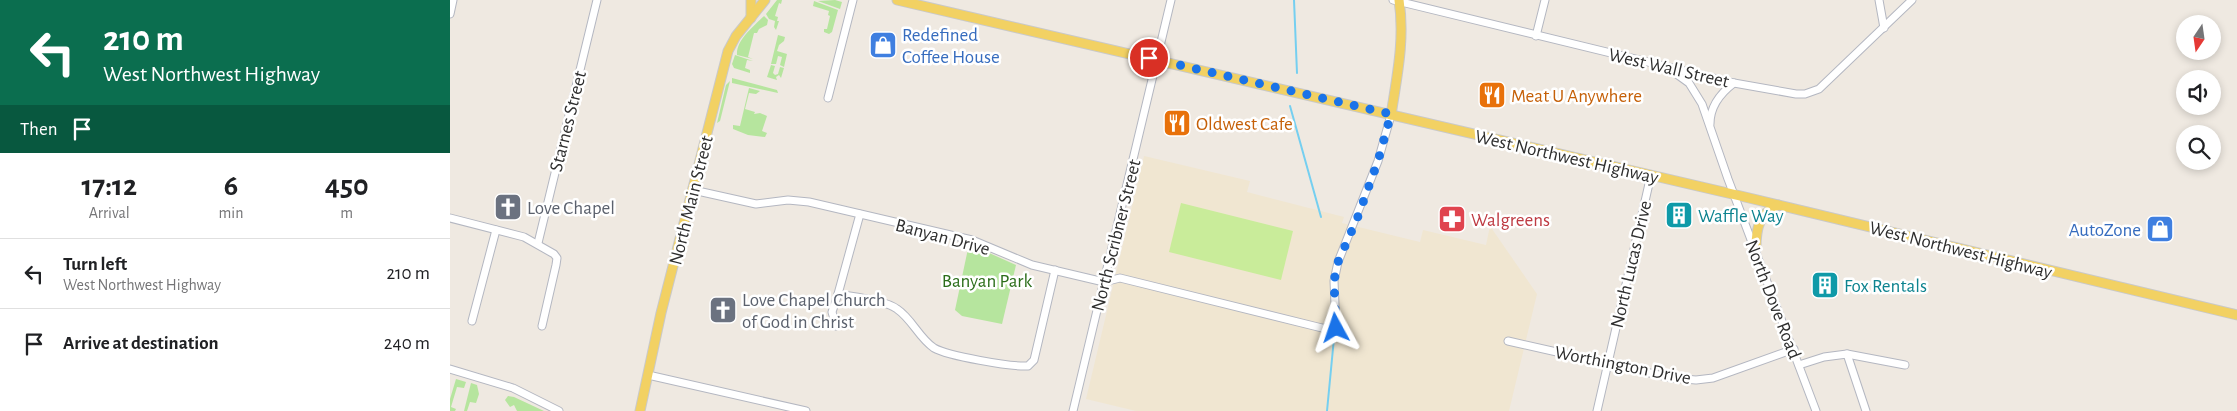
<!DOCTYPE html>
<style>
:root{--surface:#fff;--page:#f2f2f2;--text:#202124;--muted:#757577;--line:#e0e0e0}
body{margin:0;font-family:"Alegreya Sans",sans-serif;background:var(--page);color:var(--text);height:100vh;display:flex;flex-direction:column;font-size:19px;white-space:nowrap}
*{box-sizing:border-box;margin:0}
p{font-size:16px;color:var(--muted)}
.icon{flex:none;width:28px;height:28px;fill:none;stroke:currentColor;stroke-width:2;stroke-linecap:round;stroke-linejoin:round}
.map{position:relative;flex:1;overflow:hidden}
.details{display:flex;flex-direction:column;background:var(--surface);width:450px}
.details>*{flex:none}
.guide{background:#0b6e4f;color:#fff;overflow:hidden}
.needle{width:32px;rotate:193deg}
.tools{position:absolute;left:1726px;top:15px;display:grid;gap:10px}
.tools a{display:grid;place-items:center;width:45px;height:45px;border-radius:50%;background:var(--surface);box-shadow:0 2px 8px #0003;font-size:25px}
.pin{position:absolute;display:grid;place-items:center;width:42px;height:42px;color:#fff;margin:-21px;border:2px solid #fff;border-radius:50%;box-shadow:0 1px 5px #0007}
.me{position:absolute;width:55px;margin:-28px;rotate:355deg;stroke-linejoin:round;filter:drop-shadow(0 0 4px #0008)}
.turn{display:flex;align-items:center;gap:18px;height:105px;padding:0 20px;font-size:22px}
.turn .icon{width:65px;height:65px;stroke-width:2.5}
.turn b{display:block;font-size:35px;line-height:42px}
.then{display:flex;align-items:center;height:48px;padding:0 20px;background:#0003;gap:10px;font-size:19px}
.eta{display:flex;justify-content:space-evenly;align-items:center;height:85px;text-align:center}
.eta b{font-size:30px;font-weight:700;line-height:35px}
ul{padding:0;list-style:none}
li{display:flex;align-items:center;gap:15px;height:70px;padding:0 20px;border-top:1px solid var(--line)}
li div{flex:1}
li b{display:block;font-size:19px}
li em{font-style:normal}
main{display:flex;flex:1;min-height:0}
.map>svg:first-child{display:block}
.education{fill:#f0e6d1}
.green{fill:#b6e59e}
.pitch{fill:#c9ec9a}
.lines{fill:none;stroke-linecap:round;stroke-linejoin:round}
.stream{stroke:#75cff0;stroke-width:2}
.minor-casing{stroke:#b4b7c1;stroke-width:9}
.major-casing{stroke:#c9c9c9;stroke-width:11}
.minor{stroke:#fff;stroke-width:7}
.major{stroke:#f2d163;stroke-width:9}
.route{stroke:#1a73e8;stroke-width:9;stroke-dasharray:0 16.2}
.labels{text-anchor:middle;stroke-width:5;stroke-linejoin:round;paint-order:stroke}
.shop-label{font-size:19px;fill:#366cbe;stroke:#fff;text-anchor:start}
.street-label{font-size:19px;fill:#2e2e2e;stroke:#fff}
.food-label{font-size:19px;fill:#c56008;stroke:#fff;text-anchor:start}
.worship-label{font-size:19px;fill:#5b616d;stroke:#fff;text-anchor:start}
.culture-label{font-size:19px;fill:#0d838f;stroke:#fff;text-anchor:start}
.health-label{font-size:19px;fill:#be3a42;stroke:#fff;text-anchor:start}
.park-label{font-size:19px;fill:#2c6e1b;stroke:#fff}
</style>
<main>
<section class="details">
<div class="guide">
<div class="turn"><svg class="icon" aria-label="left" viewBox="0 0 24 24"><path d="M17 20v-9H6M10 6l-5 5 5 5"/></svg><div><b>210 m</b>West Northwest Highway</div></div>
<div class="then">Then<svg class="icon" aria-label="arrive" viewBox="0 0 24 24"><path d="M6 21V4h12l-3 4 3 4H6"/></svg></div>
</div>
<div class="eta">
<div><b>17:12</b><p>Arrival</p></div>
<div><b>6</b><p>min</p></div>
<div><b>450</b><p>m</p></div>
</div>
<ul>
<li><svg class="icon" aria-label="left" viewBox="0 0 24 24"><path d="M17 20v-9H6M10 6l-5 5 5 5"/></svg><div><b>Turn left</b><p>West Northwest Highway</p></div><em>210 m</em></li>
<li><svg class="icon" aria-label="arrive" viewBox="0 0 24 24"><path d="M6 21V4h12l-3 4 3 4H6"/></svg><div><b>Arrive at destination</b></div><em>240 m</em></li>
</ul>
</section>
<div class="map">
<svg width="1787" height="411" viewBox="0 0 1787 411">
<rect width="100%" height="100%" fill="#efe9e1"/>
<!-- education -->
<polygon class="education" points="694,156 800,181 797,192 894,217 892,223 970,242 973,230 1036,245 1040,226 1087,294 1059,411 686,411 636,399"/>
<!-- green -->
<g class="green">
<polygon points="327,0 332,0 331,4 329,3 325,16 328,17 327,21 329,21 326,30 324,27 325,21 319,19 316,14"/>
<polygon points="385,0 392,2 390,9 368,1"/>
<polygon points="364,1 388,10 382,32 379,34 374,32 374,29 377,29 380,16 378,15 379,11 363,6"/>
<path d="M314 16 318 20 317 25 309 29 307 33H304L298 57 303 59 287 55C286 40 304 26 314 16Z"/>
<polygon points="328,35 335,37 334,41 329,45 327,51 337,54 334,67 330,65 332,57 328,56 326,64 321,64"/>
<polygon points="285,55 303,61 297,60 295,68 300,70 300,73 284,68 282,64"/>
<polygon points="321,65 325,66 323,73 325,75 328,74 330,67 334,68 331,78 329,75 326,77 327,80 317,77"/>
<polygon points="282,78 327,90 328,93 282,83"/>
<polygon points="280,81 270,121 267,123 276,85"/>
<polygon points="299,88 310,91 306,94 299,93 295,109 305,112 304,114 310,113 317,116 312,131 317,133 315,137 298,135 283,129 283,125 290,126"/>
<polygon points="519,244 566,265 552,324 512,316 505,310"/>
<polygon points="6,379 16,382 14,388 7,387 1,407 6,409 5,411 0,411 0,399"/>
<polygon points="21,383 27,385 29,394 26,403 20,402 17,411 14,411"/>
<polygon points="58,396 64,397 94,411 67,411 64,405 60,407 55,400"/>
</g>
<!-- pitch -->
<polygon class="pitch" points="731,203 843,231 831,280 719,252"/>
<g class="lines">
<!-- stream -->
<g class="stream">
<polyline points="844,0 847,73"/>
<polyline points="840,106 871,217"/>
<polyline points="877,411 884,338"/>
</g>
<!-- minor casing -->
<g class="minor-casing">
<g id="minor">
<polyline points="943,0 1284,83 1346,94 1355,94 1369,89 1462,0"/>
<polyline points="1429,0 1434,28"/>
<polyline points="0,14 3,0"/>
<polyline points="1086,36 1095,0"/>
<polyline points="1221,70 1239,83 1252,104 1278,179 1366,411"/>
<polyline points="378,98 403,0"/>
<path d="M1260 124C1260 106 1272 92 1284 83"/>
<polyline points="243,190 306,204 338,200 359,202 522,240 582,265 654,282 670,278 872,328 886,328 884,281 888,262 928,161 941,115"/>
<polyline points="0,218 74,237 104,254 107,258 106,265 92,326"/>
<polyline points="88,243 147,0"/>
<path d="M388 294C404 297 435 300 447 309 462 319 469 338 484 348 498 356 561 367 578 366L584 360 605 270"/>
<polyline points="22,321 46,230"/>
<polyline points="386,326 382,312 388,294 410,214"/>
<polyline points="1058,341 1222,378 1246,380 1263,378 1344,349"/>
<polyline points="1397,354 1455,365"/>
<polyline points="1349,365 1374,357 1397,354 1416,411"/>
<polyline points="0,369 63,388 109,411"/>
<polyline points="198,375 356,411"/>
<polyline points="623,411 721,0"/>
<polyline points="1147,411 1201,175"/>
</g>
</g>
<!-- major casing -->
<g class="major-casing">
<g id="major">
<polyline points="301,0 301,18"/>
<polyline points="447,0 1295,197 1787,315"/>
<path d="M941 115C947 76 955 39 949 0"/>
<path d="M1306 248C1306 228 1309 214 1328 205"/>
<polyline points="190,411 211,313 278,51 286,36 315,0"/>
</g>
</g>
<!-- minor -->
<use href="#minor" class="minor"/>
<!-- major -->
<use href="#major" class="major"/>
</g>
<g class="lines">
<!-- route -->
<polyline class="route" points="699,58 941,114 928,161 907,219 888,262 884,281 886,328"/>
</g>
<!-- icons -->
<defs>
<g id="shop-square" transform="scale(1.4375)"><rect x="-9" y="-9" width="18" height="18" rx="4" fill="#3f7fe0" stroke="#fff"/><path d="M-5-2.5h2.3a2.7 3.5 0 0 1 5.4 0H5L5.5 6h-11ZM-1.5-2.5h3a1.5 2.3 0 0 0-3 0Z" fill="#fff"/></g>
<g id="restaurant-square" transform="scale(1.4375)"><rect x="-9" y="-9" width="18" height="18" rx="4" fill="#e8710a" stroke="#fff"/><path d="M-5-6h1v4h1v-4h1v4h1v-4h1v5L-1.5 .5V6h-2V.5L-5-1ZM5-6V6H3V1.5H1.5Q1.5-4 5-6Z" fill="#fff"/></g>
<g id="church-square" transform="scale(1.4375)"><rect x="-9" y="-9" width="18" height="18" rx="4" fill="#6b7280" stroke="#fff"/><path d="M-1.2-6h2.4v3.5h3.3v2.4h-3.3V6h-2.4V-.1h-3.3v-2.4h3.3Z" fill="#fff"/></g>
<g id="building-square" transform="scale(1.4375)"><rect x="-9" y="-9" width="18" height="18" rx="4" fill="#0f9aa8" stroke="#fff"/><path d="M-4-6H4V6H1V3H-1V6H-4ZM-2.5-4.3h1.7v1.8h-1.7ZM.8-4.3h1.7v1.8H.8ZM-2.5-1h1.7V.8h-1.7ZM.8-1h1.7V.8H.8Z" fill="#fff"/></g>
<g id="pharmacy-square" transform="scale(1.4375)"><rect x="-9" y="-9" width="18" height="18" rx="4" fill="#e0444e" stroke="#fff"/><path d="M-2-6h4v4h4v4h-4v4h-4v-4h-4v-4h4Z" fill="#fff"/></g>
</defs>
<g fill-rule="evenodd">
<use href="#shop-square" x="433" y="45"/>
<use href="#restaurant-square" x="1042" y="95"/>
<use href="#restaurant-square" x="727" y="123"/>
<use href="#church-square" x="58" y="207"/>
<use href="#building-square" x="1229" y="215"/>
<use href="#pharmacy-square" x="1002" y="219"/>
<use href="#shop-square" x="1710" y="229"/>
<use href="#building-square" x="1375" y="285"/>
<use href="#church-square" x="273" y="310"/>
</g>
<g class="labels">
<!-- shop labels -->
<g class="shop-label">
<text x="452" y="41">Redefined<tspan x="452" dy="22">Coffee House</tspan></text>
<text x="1691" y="236" text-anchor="end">AutoZone</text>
</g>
<!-- street labels -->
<g class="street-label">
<text transform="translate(1219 67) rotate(13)" y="7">West Wall Street</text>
<text transform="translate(117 121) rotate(-76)" y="7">Starnes Street</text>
<text transform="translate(1117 156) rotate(13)" y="7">West Northwest Highway</text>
<text transform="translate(240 200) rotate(-76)" y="7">North Main Street</text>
<text transform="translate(665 235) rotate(-76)" y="7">North Scribner Street</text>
<text transform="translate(493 236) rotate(15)" y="7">Banyan Drive</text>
<text transform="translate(1511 249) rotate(14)" y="7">West Northwest Highway</text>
<text transform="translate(1180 264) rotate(-77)" y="7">North Lucas Drive</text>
<text transform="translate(1324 299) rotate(69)" y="7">North Dove Road</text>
<text transform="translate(1173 364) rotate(11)" y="7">Worthington Drive</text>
</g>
<!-- food labels -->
<g class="food-label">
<text x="1061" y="102">Meat U Anywhere</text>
<text x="746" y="130">Oldwest Cafe</text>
</g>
<!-- worship labels -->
<g class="worship-label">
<text x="77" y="214">Love Chapel</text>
<text x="292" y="306">Love Chapel Church<tspan x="292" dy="22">of God in Christ</tspan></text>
</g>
<!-- culture labels -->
<g class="culture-label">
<text x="1248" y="222">Waffle Way</text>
<text x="1394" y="292">Fox Rentals</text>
</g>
<!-- health labels -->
<g class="health-label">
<text x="1021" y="226">Walgreens</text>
</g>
<!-- park labels -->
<g class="park-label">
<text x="537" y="287">Banyan Park</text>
</g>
</g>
</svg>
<div class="tools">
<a><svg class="needle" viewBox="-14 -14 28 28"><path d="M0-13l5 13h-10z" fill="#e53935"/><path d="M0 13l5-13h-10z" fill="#757577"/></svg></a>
<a><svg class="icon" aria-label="sound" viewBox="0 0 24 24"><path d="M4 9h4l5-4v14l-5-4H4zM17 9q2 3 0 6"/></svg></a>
<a><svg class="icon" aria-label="search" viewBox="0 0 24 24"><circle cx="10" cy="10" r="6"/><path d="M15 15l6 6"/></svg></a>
</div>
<div class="pin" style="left:699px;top:58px;background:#d93025"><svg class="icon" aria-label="arrive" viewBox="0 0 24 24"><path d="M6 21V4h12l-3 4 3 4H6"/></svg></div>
<svg class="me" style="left:886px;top:328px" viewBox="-20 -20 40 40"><path d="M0-17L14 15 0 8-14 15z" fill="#1a73e8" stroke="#fff" stroke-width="4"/></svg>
</div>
</main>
